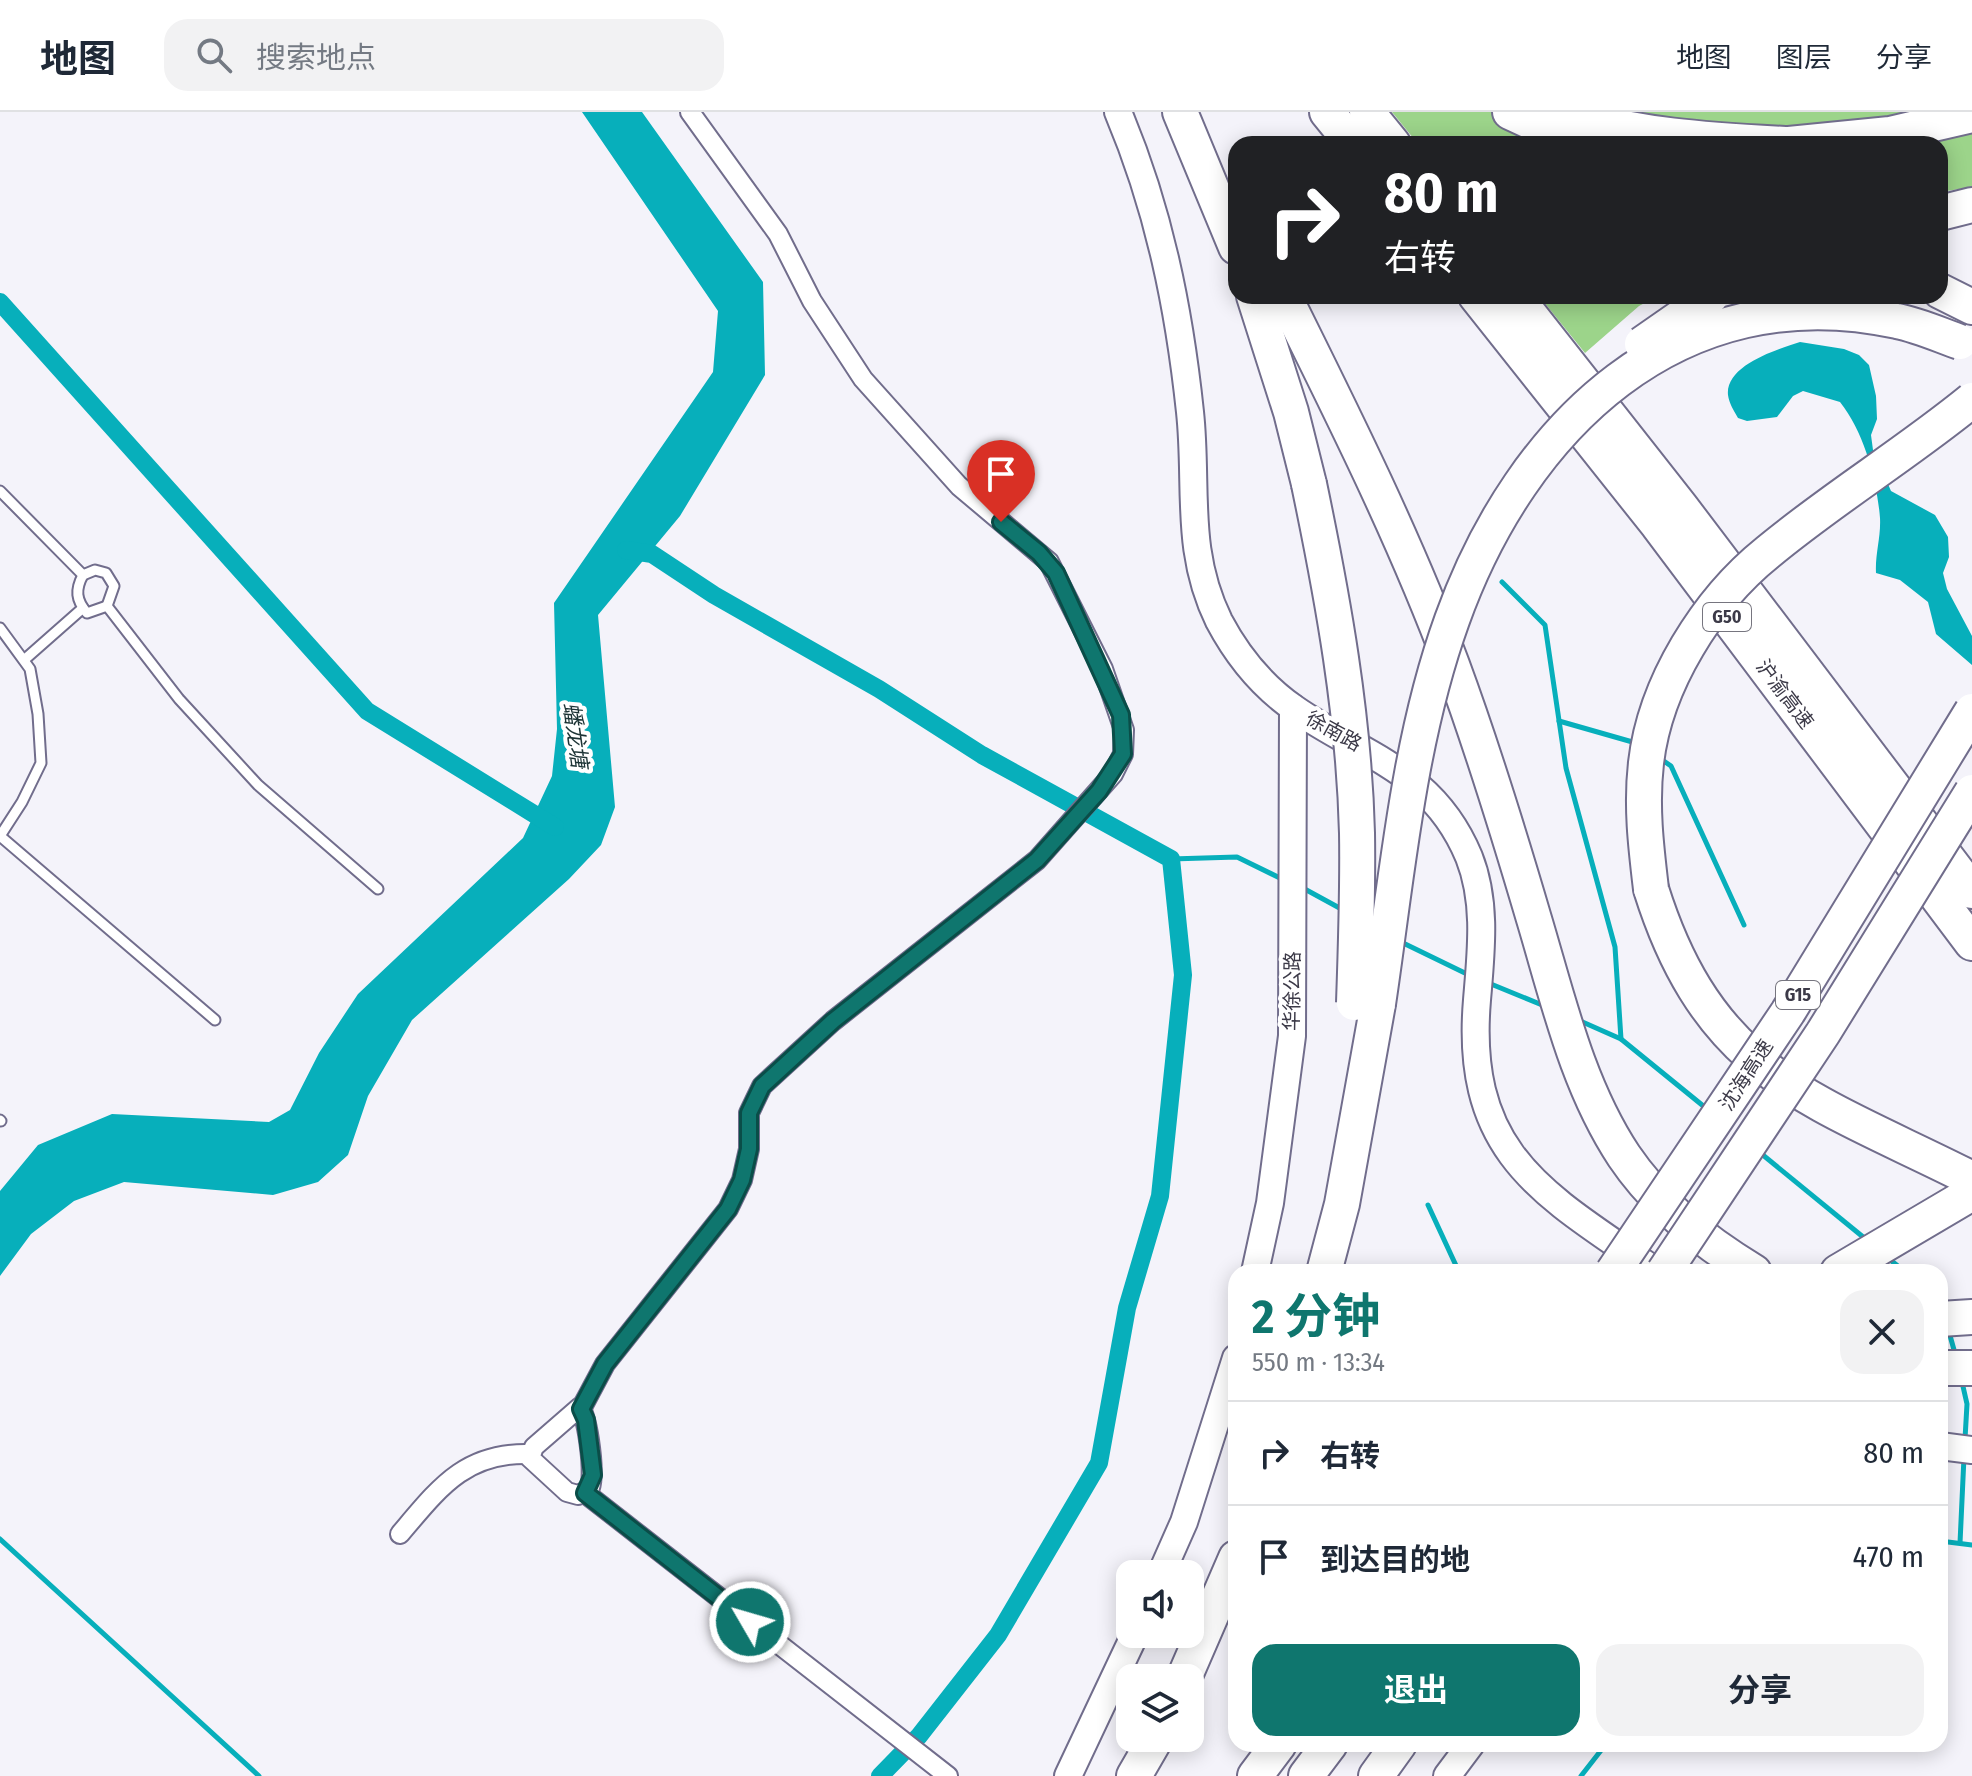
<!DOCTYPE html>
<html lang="zh">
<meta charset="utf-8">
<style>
:root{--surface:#fff;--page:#f2f2f3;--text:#1f2937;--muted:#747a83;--line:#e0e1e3;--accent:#0f766e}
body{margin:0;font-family:"Fira Sans Condensed","Noto Sans SC",sans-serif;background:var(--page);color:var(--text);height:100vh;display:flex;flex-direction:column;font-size:30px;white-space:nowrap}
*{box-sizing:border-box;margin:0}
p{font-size:26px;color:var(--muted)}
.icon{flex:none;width:44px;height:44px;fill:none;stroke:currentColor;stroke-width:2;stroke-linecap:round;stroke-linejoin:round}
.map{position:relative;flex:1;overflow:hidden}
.details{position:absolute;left:1228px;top:1152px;width:720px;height:488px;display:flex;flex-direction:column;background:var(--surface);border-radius:24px;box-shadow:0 4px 20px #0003}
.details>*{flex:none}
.banner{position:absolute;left:1228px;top:24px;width:720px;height:168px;border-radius:24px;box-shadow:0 4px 20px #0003;background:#202124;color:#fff;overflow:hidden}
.fabs{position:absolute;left:1116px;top:1448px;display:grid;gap:16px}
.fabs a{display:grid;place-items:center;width:88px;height:88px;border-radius:16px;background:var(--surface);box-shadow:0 4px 20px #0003;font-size:40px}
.pin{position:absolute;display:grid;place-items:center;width:68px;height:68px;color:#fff;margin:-82px -34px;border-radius:50% 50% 50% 0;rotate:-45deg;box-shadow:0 0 8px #0007}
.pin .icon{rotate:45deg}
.me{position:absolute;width:88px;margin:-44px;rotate:308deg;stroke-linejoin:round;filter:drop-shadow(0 0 6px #0008)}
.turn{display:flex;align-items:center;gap:28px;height:168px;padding:0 24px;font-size:36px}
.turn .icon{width:104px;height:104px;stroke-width:2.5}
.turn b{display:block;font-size:56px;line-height:68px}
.round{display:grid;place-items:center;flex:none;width:84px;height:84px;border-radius:24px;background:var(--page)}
.headline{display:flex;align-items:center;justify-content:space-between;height:136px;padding:0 24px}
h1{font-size:48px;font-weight:700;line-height:60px;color:var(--accent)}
.cta{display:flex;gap:16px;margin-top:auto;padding:16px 24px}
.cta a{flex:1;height:92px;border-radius:24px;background:var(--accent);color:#fff;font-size:32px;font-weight:700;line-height:92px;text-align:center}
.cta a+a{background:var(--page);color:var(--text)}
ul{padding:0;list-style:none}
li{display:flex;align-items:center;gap:24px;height:104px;padding:0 24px;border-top:2px solid var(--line)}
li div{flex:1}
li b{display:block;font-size:30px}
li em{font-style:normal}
header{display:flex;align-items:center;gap:48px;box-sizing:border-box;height:112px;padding:0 40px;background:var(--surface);border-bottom:2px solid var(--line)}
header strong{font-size:38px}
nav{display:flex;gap:44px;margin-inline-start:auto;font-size:28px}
.search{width:560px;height:72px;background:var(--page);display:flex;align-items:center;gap:20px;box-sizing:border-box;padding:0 28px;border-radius:24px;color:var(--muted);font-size:30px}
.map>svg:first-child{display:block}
.forest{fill:#9cd48a}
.water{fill:#07afbb}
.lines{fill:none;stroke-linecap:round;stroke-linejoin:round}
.stream{stroke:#07afbb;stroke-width:5}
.canal{stroke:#07afbb;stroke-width:18}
.lane-casing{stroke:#716d8c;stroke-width:13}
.street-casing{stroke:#716d8c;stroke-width:22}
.secondary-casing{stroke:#716d8c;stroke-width:30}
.highway-casing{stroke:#716d8c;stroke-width:38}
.lane{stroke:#fff;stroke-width:9}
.street{stroke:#fff;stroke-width:18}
.secondary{stroke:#fff;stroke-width:26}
.highway{stroke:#fff;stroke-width:34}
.highway-bridge-casing{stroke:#716d8c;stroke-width:38;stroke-linecap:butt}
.highway-bridge{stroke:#fff;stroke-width:34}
.route-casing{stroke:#0a4d48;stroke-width:20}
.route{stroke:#0f766e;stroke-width:14}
.labels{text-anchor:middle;stroke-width:8;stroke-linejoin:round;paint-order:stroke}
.shield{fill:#fff;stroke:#76757f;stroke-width:2}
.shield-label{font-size:18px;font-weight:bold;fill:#3c3a48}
.street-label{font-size:20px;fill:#3c3a48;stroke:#fff}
.water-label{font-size:22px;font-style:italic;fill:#1c3335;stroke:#fff}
</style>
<header>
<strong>地图</strong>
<div class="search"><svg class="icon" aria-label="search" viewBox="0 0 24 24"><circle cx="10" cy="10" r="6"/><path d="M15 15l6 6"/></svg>搜索地点</div>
<nav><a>地图</a><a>图层</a><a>分享</a></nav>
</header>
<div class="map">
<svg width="1972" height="1664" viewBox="0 0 1972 1664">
<rect width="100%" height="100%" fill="#f4f3fa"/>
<!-- forest -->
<g class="forest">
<polygon points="1392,0 1498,0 1562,32 1418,32"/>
<polygon points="1622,0 1934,0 1881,11 1758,19"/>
<polygon points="1972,11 1972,75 1940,80 1940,32 1893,32"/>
<polygon points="1539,184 1658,184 1639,194 1585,241"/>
</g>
<!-- water -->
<g class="water">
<polygon points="582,0 642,0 763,170 765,263 680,404 598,503 615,695 601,733 569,767 412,908 368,984 348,1043 318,1070 273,1083 124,1070 74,1089 31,1122 0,1164 0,1079 38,1033 112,1002 269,1010 290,998 319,941 358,882 523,726 552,664 557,617 554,491 713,260 718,199"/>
<path d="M1800 230 1844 237 1859 243 1869 253 1876 284 1877 307 1871 323 1873 338 1891 379 1935 403 1948 425 1949 445 1943 461 1947 477 1972 524V553L1936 522 1928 490 1900 468 1876 461C1875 442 1881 425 1880 406 1877 368 1864 320 1840 290L1803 279 1793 284 1777 305 1747 309 1738 306C1734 299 1729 291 1728 283 1725 253 1778 237 1800 230Z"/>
</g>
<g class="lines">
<!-- stream -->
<g class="stream">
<polyline points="1502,470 1545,513 1566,656 1615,835 1621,927"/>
<polyline points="1559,609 1636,631"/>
<polyline points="1658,645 1671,654 1744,813"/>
<polyline points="1171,747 1237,745 1284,768"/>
<polyline points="1301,775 1345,799"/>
<polyline points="1399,829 1469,863"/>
<polyline points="1486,870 1547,895"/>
<polyline points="1578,908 1621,927 1707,997"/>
<polyline points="1758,1039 1868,1129"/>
<polyline points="1428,1093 1459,1160"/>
<polyline points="1888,1146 1905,1160"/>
<polyline points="1949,1220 1956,1245"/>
<polyline points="1962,1270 1967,1292 1965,1327"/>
<polyline points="0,1427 259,1664"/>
<polyline points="1940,1429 1972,1433"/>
<polyline points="1960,1431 1964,1345"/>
<polyline points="1581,1664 1606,1632"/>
</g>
<!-- canal -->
<g class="canal">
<polyline points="0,190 367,599 555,715"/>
<polyline points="626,438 652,442 714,483 879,577 982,643 1171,747 1183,863 1160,1084 1127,1196 1099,1351 998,1523 919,1624 880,1664"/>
</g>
<!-- lane casing -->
<g class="lane-casing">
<g id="lane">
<polyline points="0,379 83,463 95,458 106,461 114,474 107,494 179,587 258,673 378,777"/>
<path d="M83 463C75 478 76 488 87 501L107 494"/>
<polyline points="0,516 30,557 38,602 41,651 22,690 0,724"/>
<polyline points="24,548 83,496"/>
<polyline points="0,724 215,908"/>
<polyline points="0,1008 1,1009"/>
</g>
</g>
<!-- street casing -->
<g class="street-casing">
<g id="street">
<path d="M580 1295C588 1308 596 1365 589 1378L578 1383 567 1380 530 1346 534 1335Z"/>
<polyline points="581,1297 605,1252 728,1097 742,1068 749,1037 749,1001 762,974 833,909 1037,748 1113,662 1123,642 1124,618 1103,557 1049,450 959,374 863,267 812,189 778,122 690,0"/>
<polyline points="585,1381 948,1664"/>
<path d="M400 1422C439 1376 465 1340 530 1342"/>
</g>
</g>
<!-- secondary casing -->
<g class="secondary-casing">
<g id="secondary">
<path d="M1118 0C1159 97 1179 196 1190 300 1198 374 1184 438 1219 509 1237 543 1263 575 1295 597 1364 645 1433 658 1469 745 1487 790 1481 840 1477 888 1464 1043 1544 1082 1657 1160"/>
<polyline points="1255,1160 1270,1091 1292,924 1293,596"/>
<polyline points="1940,1334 1972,1338"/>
<polyline points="1161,1462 1184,1410 1236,1246"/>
<polyline points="1068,1664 1135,1522"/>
<polyline points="1447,1664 1471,1632"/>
</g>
</g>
<!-- highway casing -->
<g class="highway-casing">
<g id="highway">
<polyline points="1180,0 1236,135"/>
<polyline points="1327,0 1353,32"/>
<polyline points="1367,0 1393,32"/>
<polyline points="1510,0 1578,32"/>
<path d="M1562 0C1635 24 1709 28 1785 32"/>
<polyline points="1789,32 1890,22 1972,3"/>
<polyline points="1940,101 1972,93"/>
<polyline points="1940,179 1972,195"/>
<polyline points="1254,184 1291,300 1309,372"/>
<path d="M1284 184C1344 305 1405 427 1452 553 1483 637 1509 722 1534 807 1558 887 1577 973 1624 1044 1657 1093 1704 1130 1754 1160"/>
<polyline points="1476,184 1658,413 1972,831"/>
<polyline points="1515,184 1681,395 1972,779"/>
<path d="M1651 777C1710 965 1814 987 1972 1067"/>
<polyline points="1324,1160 1342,1092 1378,892"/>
<polyline points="1838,1160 1972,1081"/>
<polyline points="1940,1207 1972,1205"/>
<polyline points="1940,1256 1972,1256"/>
<polyline points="1184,1566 1236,1446"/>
<polyline points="1134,1664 1156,1626"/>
<polyline points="1255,1664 1279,1632"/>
<polyline points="1306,1664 1330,1632"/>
<polyline points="1376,1664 1399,1632"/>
</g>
</g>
<!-- lane -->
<use href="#lane" class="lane"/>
<!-- street -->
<use href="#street" class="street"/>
<!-- secondary -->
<use href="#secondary" class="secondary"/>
<!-- highway -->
<use href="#highway" class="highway"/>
<!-- highway-bridge casing -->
<g class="highway-bridge-casing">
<g id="highway-bridge">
<polyline points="1642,232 1711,184"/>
<path d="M1309 372C1333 487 1354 603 1357 721 1358 777 1356 834 1354 891"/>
<path d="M1651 777C1646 735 1641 694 1646 651 1655 572 1707 489 1768 440 1833 386 1906 342 1972 288"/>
<path d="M1378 892C1397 765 1408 630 1452 508 1521 315 1678 161 1897 209 1918 213 1940 223 1960 230"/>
<polyline points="1613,1160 1788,900 1972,599"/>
<polyline points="1664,1160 1823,921 1972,680"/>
</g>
</g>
<!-- highway-bridge -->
<use href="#highway-bridge" class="highway-bridge"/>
</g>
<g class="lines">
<!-- route casing -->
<g class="route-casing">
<polyline id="route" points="750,1510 585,1381 593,1363 586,1308 581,1297 605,1252 728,1097 742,1068 749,1037 749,1001 762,974 833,909 1037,748 1099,679 1123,642 1121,603 1056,461 1039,441 1001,410"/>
</g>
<!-- route -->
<use href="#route" class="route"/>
</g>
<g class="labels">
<!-- shield labels -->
<g class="shield">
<rect x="1703" y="491" width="48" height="28" rx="6"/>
<rect x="1776" y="869" width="44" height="28" rx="6"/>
</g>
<g class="shield-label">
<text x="1727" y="511">G50</text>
<text x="1798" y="889">G15</text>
</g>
<!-- street labels -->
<g class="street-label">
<text transform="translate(1785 582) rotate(53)" y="7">沪渝高速</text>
<text transform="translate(1334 619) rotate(29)" y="7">徐南路</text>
<text transform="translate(1292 879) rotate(-89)" y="7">华徐公路</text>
<text transform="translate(1746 963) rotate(-57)" y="7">沈海高速</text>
</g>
<!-- water labels -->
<g class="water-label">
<text transform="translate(576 623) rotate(82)" y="8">蟠龙塘</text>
</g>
</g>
</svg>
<div class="fabs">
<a><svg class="icon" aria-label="sound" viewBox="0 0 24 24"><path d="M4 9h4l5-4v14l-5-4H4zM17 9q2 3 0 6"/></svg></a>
<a><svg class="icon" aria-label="layers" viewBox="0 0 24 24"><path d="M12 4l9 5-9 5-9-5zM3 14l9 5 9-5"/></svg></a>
</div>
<div class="pin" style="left:1001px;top:410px;background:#d93025"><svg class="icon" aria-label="arrive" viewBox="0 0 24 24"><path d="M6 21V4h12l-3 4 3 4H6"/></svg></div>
<svg class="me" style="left:750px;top:1510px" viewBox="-20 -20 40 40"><circle r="17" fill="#0f766e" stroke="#fff" stroke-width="3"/><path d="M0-11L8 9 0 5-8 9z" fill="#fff"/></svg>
<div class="banner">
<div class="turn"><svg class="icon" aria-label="right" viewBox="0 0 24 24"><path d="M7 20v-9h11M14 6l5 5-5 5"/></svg><div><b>80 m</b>右转</div></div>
</div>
<section class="details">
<div class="headline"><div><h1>2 分钟</h1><p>550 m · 13:34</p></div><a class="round"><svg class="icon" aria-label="close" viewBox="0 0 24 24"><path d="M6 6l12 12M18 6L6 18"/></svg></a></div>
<ul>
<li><svg class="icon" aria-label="right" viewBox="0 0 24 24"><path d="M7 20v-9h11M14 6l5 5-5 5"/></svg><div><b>右转</b></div><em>80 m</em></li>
<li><svg class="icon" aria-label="arrive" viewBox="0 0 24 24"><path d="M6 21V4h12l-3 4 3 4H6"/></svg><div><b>到达目的地</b></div><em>470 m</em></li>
</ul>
<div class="cta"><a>退出</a><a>分享</a></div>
</section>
</div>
